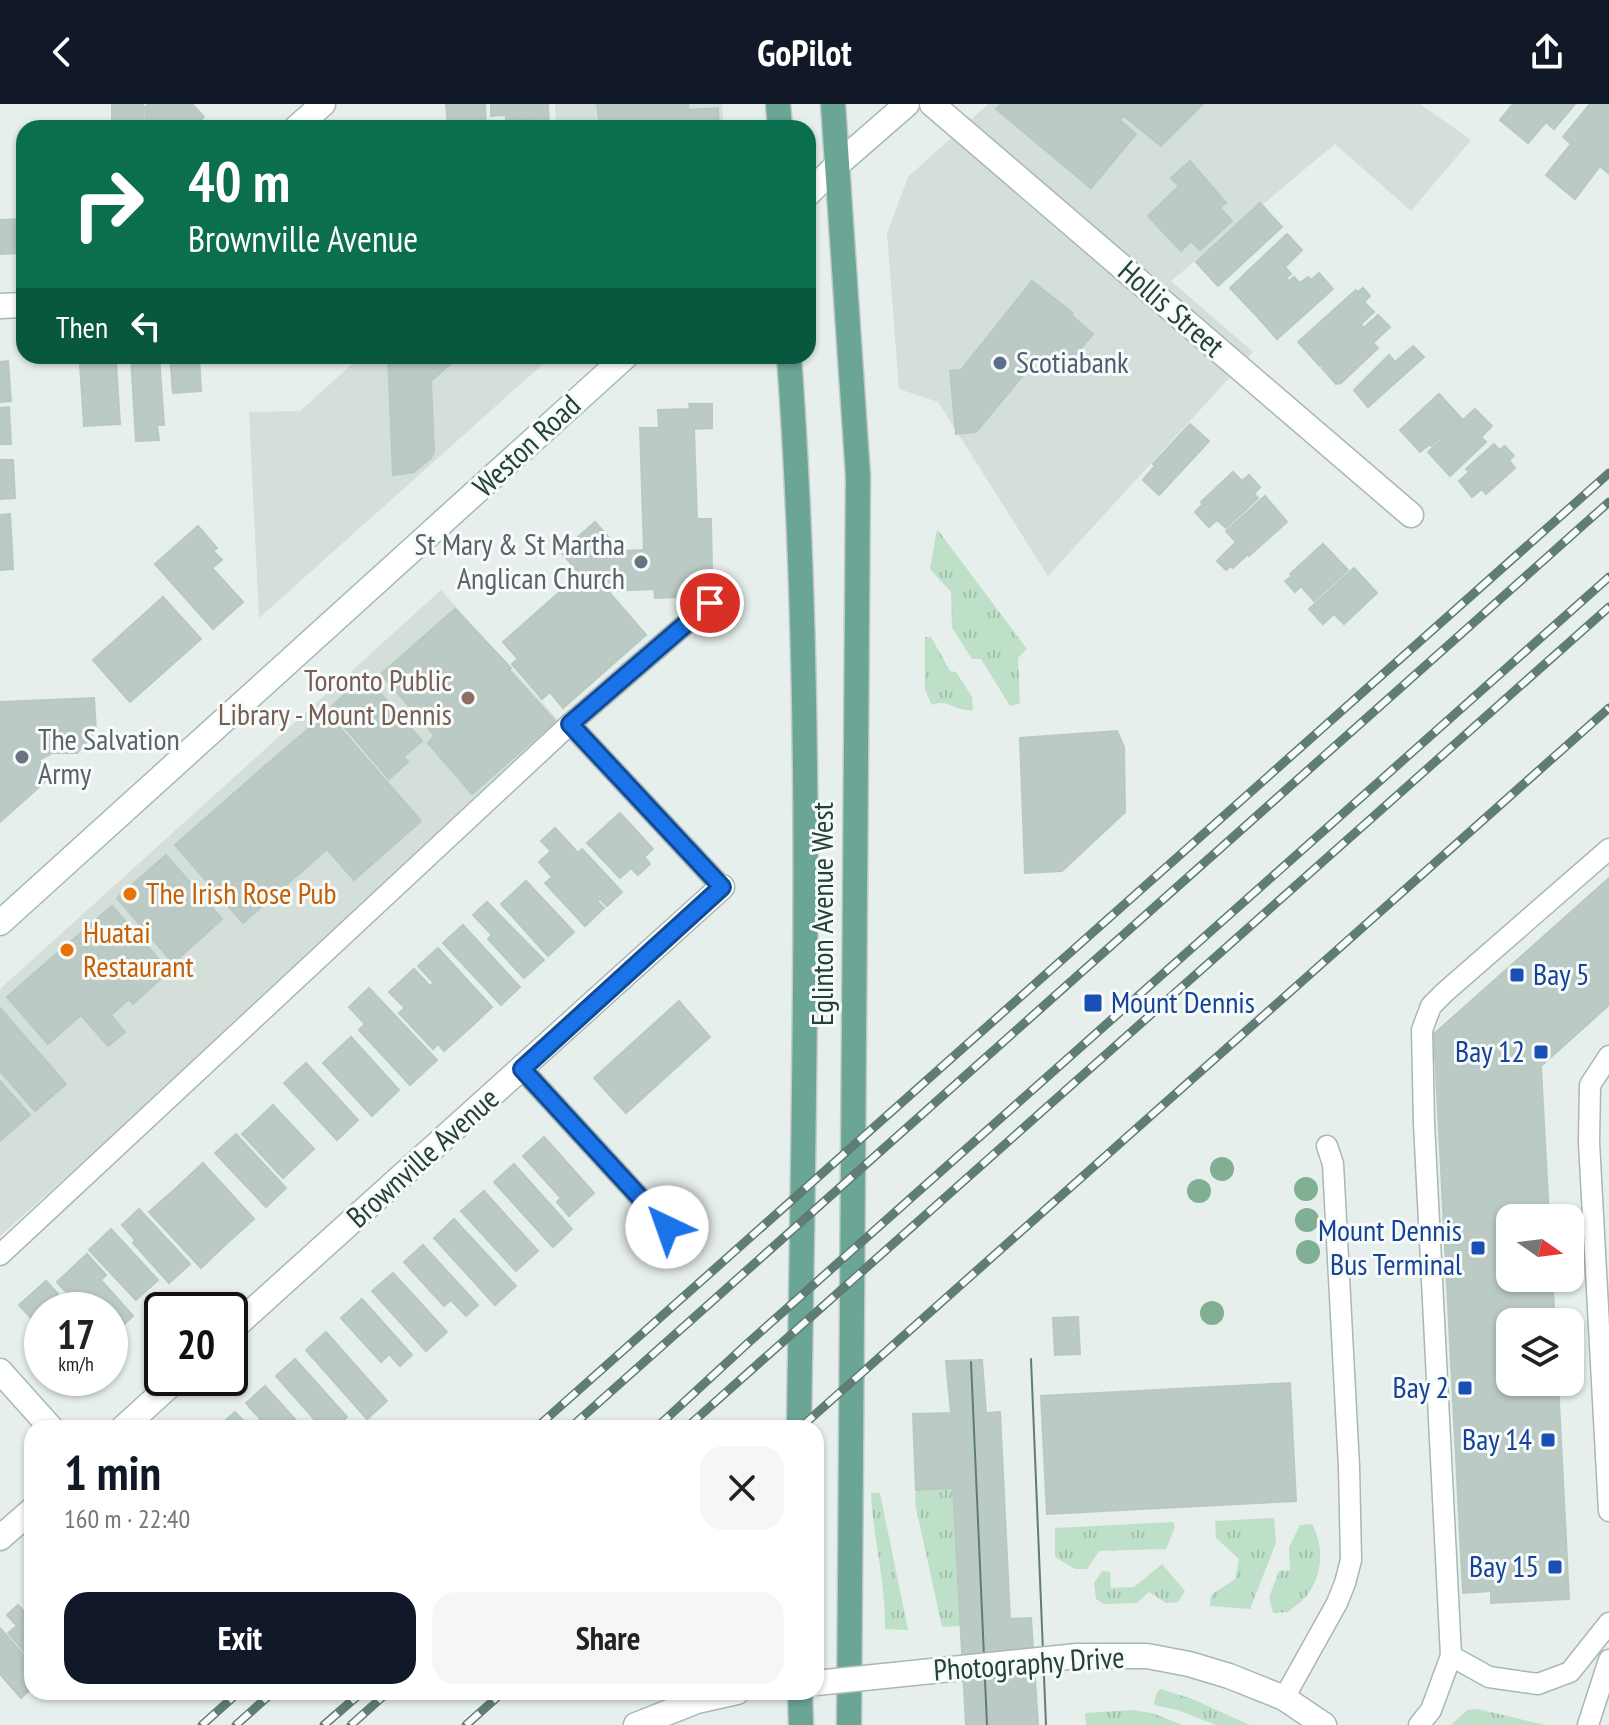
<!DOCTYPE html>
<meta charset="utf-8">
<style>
:root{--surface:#fff;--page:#f6f6f6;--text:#222;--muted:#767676;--accent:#111827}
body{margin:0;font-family:"PT Sans Narrow",sans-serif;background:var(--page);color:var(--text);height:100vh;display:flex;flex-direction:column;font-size:30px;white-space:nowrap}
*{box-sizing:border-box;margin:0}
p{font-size:26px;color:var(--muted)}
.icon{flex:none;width:44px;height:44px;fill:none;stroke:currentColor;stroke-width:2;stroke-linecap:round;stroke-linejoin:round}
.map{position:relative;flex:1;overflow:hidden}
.panel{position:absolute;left:24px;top:1316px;width:800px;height:280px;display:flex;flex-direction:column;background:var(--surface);border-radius:24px;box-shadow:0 2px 6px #0004}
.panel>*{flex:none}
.hud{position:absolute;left:16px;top:16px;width:800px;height:244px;border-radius:24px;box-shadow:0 2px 6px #0004;background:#0b6e4f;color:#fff;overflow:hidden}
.needle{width:52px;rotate:104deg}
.buttons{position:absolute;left:1496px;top:1100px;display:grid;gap:16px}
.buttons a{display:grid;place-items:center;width:88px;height:88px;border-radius:16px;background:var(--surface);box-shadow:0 2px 6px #0004;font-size:40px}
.speed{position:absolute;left:24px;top:1188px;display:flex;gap:16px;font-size:40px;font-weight:700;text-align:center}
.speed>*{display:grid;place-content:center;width:104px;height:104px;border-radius:50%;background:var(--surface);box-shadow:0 2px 6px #0004;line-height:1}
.speed small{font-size:20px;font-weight:400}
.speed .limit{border:4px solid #111;border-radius:12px;background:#fff;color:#111}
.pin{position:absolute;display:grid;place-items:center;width:68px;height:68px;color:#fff;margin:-34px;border:4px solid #fff;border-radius:50%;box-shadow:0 2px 8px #0007}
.me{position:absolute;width:88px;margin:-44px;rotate:318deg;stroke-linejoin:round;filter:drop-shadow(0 0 6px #0008)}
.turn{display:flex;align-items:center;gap:28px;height:168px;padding:0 40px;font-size:36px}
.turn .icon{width:104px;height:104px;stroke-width:2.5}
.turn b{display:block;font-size:56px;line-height:68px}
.then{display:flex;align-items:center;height:76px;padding:0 40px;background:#0003;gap:16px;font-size:30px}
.round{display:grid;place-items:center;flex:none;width:84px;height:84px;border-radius:24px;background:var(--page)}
.head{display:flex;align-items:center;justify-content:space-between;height:136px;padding:0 40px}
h1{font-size:48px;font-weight:700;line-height:60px;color:var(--accent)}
.cta{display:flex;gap:16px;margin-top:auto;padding:16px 40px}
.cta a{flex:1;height:92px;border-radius:24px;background:var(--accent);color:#fff;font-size:32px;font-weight:700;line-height:92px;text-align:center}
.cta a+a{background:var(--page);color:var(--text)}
header{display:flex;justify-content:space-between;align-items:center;height:104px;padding:0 40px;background:var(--accent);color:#fff;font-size:36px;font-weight:700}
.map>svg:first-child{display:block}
.built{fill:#d4dfda}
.grass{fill:url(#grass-tufts)}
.building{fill:#bbcac4;stroke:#b8c9c2;stroke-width:2}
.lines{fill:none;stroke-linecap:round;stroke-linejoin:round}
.service-casing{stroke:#a8b8b2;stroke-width:23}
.minor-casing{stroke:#a8b8b2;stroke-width:27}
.secondary-casing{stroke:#a4bbb3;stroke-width:27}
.primary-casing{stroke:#c2cac8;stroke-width:27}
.service{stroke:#fff;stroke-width:20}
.minor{stroke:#fff;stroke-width:24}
.secondary{stroke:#fff;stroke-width:24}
.primary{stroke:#6aa596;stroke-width:24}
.tram{stroke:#5f7d75;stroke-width:2}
.rail-casing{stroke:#5f7d75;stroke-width:9}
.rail{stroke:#f7fbf9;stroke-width:6;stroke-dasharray:18;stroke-linecap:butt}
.minor-bridge-casing{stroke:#a8b8b2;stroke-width:27;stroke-linecap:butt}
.minor-bridge{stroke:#fff;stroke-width:24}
.tree{fill:#80af93}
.route-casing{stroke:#114b97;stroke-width:20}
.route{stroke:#1a73e8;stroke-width:14}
.service-dot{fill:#5c6f8a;stroke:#f7fbf9;stroke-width:3}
.worship-dot{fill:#6b7280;stroke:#f7fbf9;stroke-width:3}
.education-dot{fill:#8d6e63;stroke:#f7fbf9;stroke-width:3}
.food-dot{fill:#e8710a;stroke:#f7fbf9;stroke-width:3}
.transit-dot{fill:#1a4fb4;stroke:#f7fbf9;stroke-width:3}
.labels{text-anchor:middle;stroke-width:6;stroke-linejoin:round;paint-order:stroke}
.street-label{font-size:30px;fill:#24423a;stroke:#f7fbf9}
.service-label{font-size:30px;fill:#4e5e75;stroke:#f7fbf9;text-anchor:start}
.worship-label{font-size:30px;fill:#5b616d;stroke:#f7fbf9;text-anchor:end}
.education-label{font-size:30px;fill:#785e54;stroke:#f7fbf9;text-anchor:end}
.food-label{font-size:30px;fill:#c56008;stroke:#f7fbf9;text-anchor:start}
.transit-label{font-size:30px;fill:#164399;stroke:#f7fbf9;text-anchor:end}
</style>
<header><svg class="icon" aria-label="back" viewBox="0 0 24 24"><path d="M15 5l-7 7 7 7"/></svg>GoPilot<svg class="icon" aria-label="share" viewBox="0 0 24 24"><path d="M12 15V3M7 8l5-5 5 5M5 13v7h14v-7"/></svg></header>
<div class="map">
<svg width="1609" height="1621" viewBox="0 0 1609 1621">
<defs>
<pattern id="grass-tufts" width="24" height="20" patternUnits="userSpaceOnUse" patternTransform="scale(2)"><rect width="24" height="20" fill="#bfe0c8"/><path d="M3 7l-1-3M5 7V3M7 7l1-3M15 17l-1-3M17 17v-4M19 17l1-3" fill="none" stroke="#a4c1ad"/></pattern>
</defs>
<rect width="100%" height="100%" fill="#e6efeb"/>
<!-- built -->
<g class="built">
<polygon points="555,0 722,0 724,24 556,24"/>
<polygon points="988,0 1420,0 1471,36 1411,107 1335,40 1171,177 1253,248 1048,472 938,298 899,285 887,129 908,73"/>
<polygon points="361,252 552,252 259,514 249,308 300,307"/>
<polygon points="441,486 568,627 0,1132 0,885"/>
</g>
<!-- grass -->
<g class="grass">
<polygon points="937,425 1027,545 1018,554 1020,599 1010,602 981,555 972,555 952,524 951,488 930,465"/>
<path d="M925 533H931L950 567 956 568 972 593 973 606C953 608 949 594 932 601L925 586Z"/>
<polygon points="953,1384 961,1522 942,1523 915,1399 916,1386"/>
<path d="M871 1389H880L908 1526 885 1525C886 1480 873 1434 871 1389Z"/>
<polygon points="1274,1414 1276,1439 1250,1505 1210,1502 1211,1491 1235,1475 1239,1455 1216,1434 1215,1417"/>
<polygon points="1173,1418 1175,1423 1166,1445 1099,1447 1087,1465 1075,1465 1055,1453 1055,1424"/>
<path d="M1312 1420C1324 1442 1323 1470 1308 1490 1303 1497 1294 1503 1288 1508L1273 1509 1269 1493 1279 1467 1290 1466 1289 1443 1300 1421Z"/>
<polygon points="1162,1460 1185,1487 1178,1498 1166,1499 1149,1488 1137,1499 1104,1500 1096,1495 1094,1479 1102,1467 1110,1468 1111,1484 1134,1483"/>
<polygon points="1160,1585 1190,1594 1250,1621 1216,1621 1177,1606 1154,1601 1156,1590"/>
<polygon points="1478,1605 1545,1621 1451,1621 1467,1606"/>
<polygon points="1131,1606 1152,1609 1183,1621 1086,1621 1085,1609"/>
</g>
<!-- building -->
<g class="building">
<polygon points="112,0 143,0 144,24 112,24"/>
<polygon points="149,0 192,0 204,13 194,22 196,24 146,24 145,3"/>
<polygon points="446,0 485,0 486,24 448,24"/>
<polygon points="491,0 548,0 549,24 535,24 534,15 506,17 506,11 491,12"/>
<polygon points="597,0 688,0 689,6 718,4 719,24 600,24"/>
<polygon points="1001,0 1101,0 1136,30 1091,84 996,5"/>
<polygon points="1101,0 1203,0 1161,42 1124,12 1120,16"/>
<polygon points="1513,0 1575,0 1554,25 1546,18 1528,39 1500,16"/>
<polygon points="1590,0 1609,0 1609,70 1600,62 1575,95 1546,71 1571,40 1563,33"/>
<polygon points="1190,57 1226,99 1220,104 1232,117 1200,146 1191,137 1181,147 1148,112 1179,82 1171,74"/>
<polygon points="1260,99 1282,123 1218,182 1196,158"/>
<polygon points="20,115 22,149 0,150 0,116"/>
<polygon points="1287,130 1302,146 1285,163 1291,170 1286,174 1288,176 1253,208 1230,184"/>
<polygon points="1319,169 1333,185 1277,235 1254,209 1294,173 1300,179 1308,173 1311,176"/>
<polygon points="1032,177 1073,209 1071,211 1093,230 1059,270 1039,252 976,328 956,330 950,267 961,266"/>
<polygon points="1363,184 1370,192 1364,198 1374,208 1361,220 1363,223 1320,262 1298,238 1356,186 1358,188"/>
<polygon points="1378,211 1390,223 1373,239 1378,244 1341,279 1336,280 1322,264 1324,260"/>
<polygon points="1413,242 1424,253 1368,303 1354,286 1389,251 1395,258"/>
<polygon points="131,252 159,252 164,321 157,321 159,336 136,337"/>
<polygon points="170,252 199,252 201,287 173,289"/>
<polygon points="203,252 232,252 233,257 204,259"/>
<polygon points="388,252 459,252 431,277 434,348 431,354 414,368 393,371"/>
<polygon points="8,257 11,297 0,298 0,258"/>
<polygon points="116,258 120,320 84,322 80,260"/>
<polygon points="1439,290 1462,315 1431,342 1430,340 1420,348 1400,326"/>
<polygon points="689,300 712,300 712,324 694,325 697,415 711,415 712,468 699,468 700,492 655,494 654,485 608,487 646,531 563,604 550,588 542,595 512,560 518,555 503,538 580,470 561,448 595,418 621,447 644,446 640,324 659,324 658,306 690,305"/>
<polygon points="9,303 11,340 0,340 0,304"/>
<polygon points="1475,305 1492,322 1481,333 1486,338 1450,372 1428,348"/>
<polygon points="1190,320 1209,337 1159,391 1143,376 1155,362 1153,360"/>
<polygon points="1494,340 1499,346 1505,342 1514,352 1509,356 1515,364 1486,390 1482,385 1472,393 1459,377 1469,368 1466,365"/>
<polygon points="0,356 13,356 15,394 0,395"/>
<polygon points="1233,368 1242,377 1249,371 1260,383 1254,390 1258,394 1226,424 1217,416 1209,423 1195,408 1203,400 1201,398"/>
<polygon points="1265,392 1287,418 1249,452 1248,450 1233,464 1230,462 1226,466 1217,457 1236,438 1226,427"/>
<polygon points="10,410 13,465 0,466 0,411"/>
<polygon points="198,422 217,444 213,447 222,456 212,464 243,498 213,525 155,460"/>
<polygon points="1323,440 1348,466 1314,497 1301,482 1295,488 1285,477 1292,472 1290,470"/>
<polygon points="1354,464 1377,489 1344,520 1334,510 1323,520 1309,505"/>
<polygon points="163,493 201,535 130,598 93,556"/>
<polygon points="455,505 511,564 509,566 555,617 472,690 428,639 435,632 381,570"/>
<polygon points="366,573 422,637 403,653 347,588"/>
<polygon points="347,588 408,658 389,675 329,605"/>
<polygon points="94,594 96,627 77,649 52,649 39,656 48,675 0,718 0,598"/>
<polygon points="327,609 421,717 354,776 259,667"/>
<polygon points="1117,627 1124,643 1125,708 1062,767 1025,769 1020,634"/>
<polygon points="259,667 327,745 307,763 239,685"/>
<polygon points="239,685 307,763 262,802 194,724"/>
<polygon points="620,709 653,745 644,753 650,760 638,771 631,764 620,774 587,739"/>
<polygon points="194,724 262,802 243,819 175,741"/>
<polygon points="555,724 578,749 582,745 622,788 607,802 600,795 597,797 604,804 585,822 545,779 552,773 539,758 551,747 541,737"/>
<polygon points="166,751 222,815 198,837 142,772"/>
<polygon points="142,772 198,837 173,859 117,794"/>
<polygon points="1609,774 1609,901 1541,962 1549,1114 1510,1114 1510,1174 1552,1174 1555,1218 1510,1218 1510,1278 1558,1278 1569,1495 1491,1499 1491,1487 1463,1489 1434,930"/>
<polygon points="526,777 574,828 548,852 501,800"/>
<polygon points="487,798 544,856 524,874 488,835 492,831 473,811"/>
<polygon points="112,802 169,867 133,900 76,833"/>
<polygon points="463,821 520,883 501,901 443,839"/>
<polygon points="76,833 129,895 111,911 125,928 108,942 40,864"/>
<polygon points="438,844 492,903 473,921 418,862"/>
<polygon points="40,864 81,911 48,940 7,893"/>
<polygon points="414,865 430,882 433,879 472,922 444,947 438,940 433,945 399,909 405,904 389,888"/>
<polygon points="369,884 437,956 410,981 359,926 365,920 349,903"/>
<polygon points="679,897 710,933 626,1009 594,974"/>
<polygon points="0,904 66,980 35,1007 0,967"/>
<polygon points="351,933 399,986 372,1012 323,959"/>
<polygon points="306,959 358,1016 337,1036 284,979"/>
<polygon points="0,977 30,1011 0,1037"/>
<polygon points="273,1001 314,1045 283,1074 242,1030"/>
<polygon points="236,1030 286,1084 266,1103 215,1049"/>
<polygon points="544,1033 594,1089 569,1112 557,1098 561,1094 523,1052"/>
<polygon points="203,1059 254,1115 226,1140 175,1085"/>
<polygon points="514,1060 572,1125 553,1143 494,1078"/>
<polygon points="174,1086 225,1141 201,1164 149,1108"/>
<polygon points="484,1087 538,1147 516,1167 461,1107"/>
<polygon points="139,1105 190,1160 169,1179 133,1139 135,1136 122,1121"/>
<polygon points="454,1115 516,1182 495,1201 434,1134"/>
<polygon points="111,1125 158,1176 136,1196 89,1146"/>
<polygon points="423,1141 478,1201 466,1212 451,1196 444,1202 404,1158"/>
<polygon points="87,1150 106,1171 101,1176 133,1212 112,1231 110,1206 88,1206 79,1196 76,1199 57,1178"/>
<polygon points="393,1169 447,1228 426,1247 372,1187"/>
<polygon points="46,1177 73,1206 42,1206 42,1226 19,1201"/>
<polygon points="362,1195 412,1251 400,1262 389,1250 381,1258 341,1214"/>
<polygon points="1078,1213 1080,1250 1055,1251 1053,1214"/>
<polygon points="326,1228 387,1297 367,1315 306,1246"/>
<polygon points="295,1255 347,1313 335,1324 322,1324 276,1272"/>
<polygon points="982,1256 986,1309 1000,1308 1010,1515 1031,1514 1038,1621 966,1621 953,1384 916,1386 913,1310 951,1309 946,1257"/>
<polygon points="1290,1279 1296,1397 1047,1410 1041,1292"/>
<polygon points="265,1282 303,1324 268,1324 246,1299"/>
<polygon points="235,1308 250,1324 217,1324"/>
<polygon points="18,1501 28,1512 32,1509 32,1557 8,1529 17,1522 7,1511"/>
<polygon points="0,1524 32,1561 32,1584 21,1594 0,1570"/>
</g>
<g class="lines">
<!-- service casing -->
<g class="service-casing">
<g id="service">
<polyline points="570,620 710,499"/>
<polyline points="1609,952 1590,981 1589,1038 1609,1407"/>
<polyline points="522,965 667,1123"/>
<polyline points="0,1151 570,620 722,783"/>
<polyline points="1451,1552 1489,1573 1538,1580 1570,1568 1609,1519"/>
<polyline points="1284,1594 1337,1499 1345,1479 1351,1456 1349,1363 1333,1060 1327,1042"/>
<polyline points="1419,1621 1431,1606 1451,1552 1424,1019 1422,926 1431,902 1445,888 1609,745"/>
<polyline points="1588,1621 1609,1556"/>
</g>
</g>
<!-- minor casing -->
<g class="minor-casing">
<g id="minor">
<polyline points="932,0 1411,411"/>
<polyline points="296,24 323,0"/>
<polyline points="0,202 24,201"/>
<polyline points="230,1227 722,783"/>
<polyline points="0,1267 51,1324"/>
<polyline points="123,1324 178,1274"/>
<polyline points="0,1434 32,1406"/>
<polyline points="1077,1552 1147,1552 1189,1560 1229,1572 1284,1594 1324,1621"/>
<polyline points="636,1621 697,1597 737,1588"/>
</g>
</g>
<!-- secondary casing -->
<g class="secondary-casing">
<g id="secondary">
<polyline points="808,90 837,61 907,0"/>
<polyline points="0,819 626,252"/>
</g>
</g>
<!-- primary casing -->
<g class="primary-casing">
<g id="primary">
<polyline points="778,0 780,24"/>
<polyline points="833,0 858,372 849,1621"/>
<path d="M789 252C815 609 804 966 799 1324"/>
<polyline points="800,1588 801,1621"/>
</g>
</g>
<!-- service -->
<use href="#service" class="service"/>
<!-- minor -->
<use href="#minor" class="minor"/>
<!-- secondary -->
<use href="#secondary" class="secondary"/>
<!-- primary -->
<use href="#primary" class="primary"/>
<!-- tram -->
<g class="tram">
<polyline points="1031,1255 1046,1621"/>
<polyline points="971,1258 987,1621"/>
</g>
<!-- rail casing -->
<g class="rail-casing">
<g id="rail">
<polyline points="536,1324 1609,369"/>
<polyline points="570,1324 1609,398"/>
<polyline points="656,1324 748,1239 1609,473"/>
<polyline points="686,1324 1609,503"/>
<polyline points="800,1324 1609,604"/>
<polyline points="202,1621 239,1588"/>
<polyline points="236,1621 273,1588"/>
<polyline points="324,1621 362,1588"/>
<polyline points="351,1621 388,1588"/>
<polyline points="466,1621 503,1588"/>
</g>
</g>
<!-- rail -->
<use href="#rail" class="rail"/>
<!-- minor-bridge casing -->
<g class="minor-bridge-casing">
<polyline id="minor-bridge" points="816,1579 1077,1552"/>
</g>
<!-- minor-bridge -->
<use href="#minor-bridge" class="minor-bridge"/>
</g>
<!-- trees -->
<g class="tree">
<circle cx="1222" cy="1065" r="12"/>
<circle cx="1306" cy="1085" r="12"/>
<circle cx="1199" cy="1087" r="12"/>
<circle cx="1307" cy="1116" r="12"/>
<circle cx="1308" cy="1148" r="12"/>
<circle cx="1212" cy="1209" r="12"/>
</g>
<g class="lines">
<!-- route casing -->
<g class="route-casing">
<polyline id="route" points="667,1123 522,965 722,783 570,620 710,499"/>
</g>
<!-- route -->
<use href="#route" class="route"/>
</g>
<!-- markers -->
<circle class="service-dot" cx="1000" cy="259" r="8"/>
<g class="worship-dot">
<circle cx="641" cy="458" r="8"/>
<circle cx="22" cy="653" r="8"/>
</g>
<circle class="education-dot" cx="468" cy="594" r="8"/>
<g class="food-dot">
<circle cx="130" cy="790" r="8"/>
<circle cx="67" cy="846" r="8"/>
</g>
<g class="transit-dot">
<rect x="1509" y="863" width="16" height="16" rx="4"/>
<rect x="1083" y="889" width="20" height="20" rx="4"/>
<rect x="1533" y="940" width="16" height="16" rx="4"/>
<rect x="1470" y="1136" width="16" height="16" rx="4"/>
<rect x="1457" y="1276" width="16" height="16" rx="4"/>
<rect x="1540" y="1328" width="16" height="16" rx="4"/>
<rect x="1547" y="1455" width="16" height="16" rx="4"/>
</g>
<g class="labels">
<!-- street labels -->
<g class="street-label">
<text transform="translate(1171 205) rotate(41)" y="10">Hollis Street</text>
<text transform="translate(527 342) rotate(-43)" y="10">Weston Road</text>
<text transform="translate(823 810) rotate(-90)" y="10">Eglinton Avenue West</text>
<text transform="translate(423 1054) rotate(-42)" y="10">Brownville Avenue</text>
<text transform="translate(1029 1560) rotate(-4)" y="10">Photography Drive</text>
</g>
<!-- service labels -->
<g class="service-label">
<text x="1016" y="269">Scotiabank</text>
</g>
<!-- worship labels -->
<g class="worship-label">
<text x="625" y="451">St Mary &amp; St Martha<tspan x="625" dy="34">Anglican Church</tspan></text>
<text x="38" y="646" text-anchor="start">The Salvation<tspan x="38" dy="34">Army</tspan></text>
</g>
<!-- education labels -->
<g class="education-label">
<text x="452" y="587">Toronto Public<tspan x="452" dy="34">Library - Mount Dennis</tspan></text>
</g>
<!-- food labels -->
<g class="food-label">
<text x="146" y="800">The Irish Rose Pub</text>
<text x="83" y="839">Huatai<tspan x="83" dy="34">Restaurant</tspan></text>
</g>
<!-- transit labels -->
<g class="transit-label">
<text x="1533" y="881" text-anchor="start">Bay 5</text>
<text x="1111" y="909" text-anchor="start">Mount Dennis</text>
<text x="1525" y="958">Bay 12</text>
<text x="1462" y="1137">Mount Dennis<tspan x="1462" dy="34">Bus Terminal</tspan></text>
<text x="1449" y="1294">Bay 2</text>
<text x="1532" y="1346">Bay 14</text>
<text x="1539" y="1473">Bay 15</text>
</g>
</g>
</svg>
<div class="buttons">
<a><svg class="needle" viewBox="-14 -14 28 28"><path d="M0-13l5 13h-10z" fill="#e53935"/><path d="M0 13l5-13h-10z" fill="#767676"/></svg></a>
<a><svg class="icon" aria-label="layers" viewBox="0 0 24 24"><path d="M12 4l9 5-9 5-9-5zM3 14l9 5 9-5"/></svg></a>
</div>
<div class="speed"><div>17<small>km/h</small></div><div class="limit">20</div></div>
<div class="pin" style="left:710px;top:499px;background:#d93025"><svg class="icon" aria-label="arrive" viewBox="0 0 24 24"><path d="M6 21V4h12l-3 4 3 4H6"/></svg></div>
<svg class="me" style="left:667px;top:1123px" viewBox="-20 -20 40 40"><circle r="19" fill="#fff"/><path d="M0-13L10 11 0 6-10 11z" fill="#1a73e8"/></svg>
<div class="hud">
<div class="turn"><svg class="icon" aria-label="right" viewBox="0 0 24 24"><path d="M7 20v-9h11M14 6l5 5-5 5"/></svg><div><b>40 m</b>Brownville Avenue</div></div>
<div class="then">Then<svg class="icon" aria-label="left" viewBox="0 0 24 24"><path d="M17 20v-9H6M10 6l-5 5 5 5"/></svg></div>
</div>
<section class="panel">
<div class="head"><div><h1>1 min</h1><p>160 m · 22:40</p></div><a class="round"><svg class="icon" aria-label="close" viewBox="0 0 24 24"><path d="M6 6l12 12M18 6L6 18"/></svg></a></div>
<div class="cta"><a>Exit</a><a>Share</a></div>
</section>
</div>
